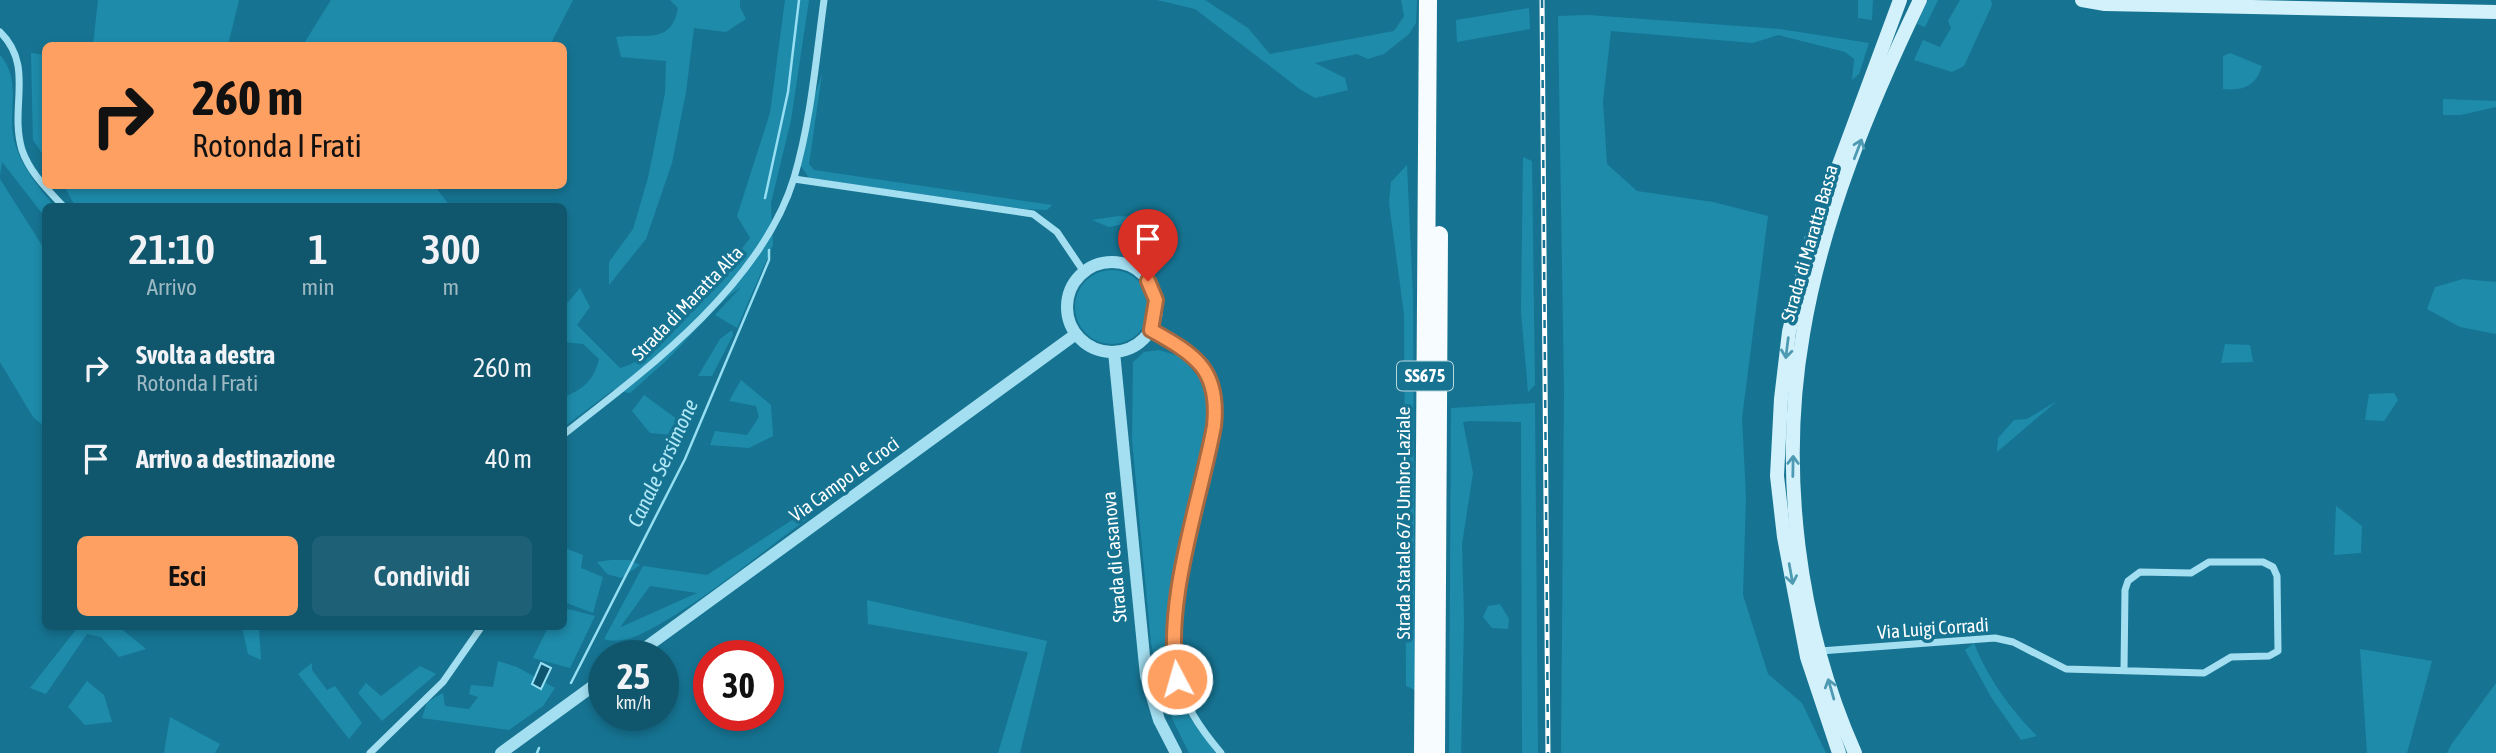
<!DOCTYPE html>
<html lang="it">
<style>
:root{--surface:#10576e;--page:#1e6076;--text:#f1f3f6;--muted:#9cb8c2;--accent:#ffa063}
body{margin:0;font-family:"Asap Condensed",sans-serif;background:var(--page);color:var(--text);height:100vh;display:flex;flex-direction:column;font-size:26px;white-space:nowrap}
*{box-sizing:border-box;margin:0}
p{font-size:23px;color:var(--muted)}
.icon{flex:none;width:38px;height:38px;fill:none;stroke:currentColor;stroke-width:2;stroke-linecap:round;stroke-linejoin:round}
.map{position:relative;flex:1;overflow:hidden}
.drawer{position:absolute;left:42px;top:203px;width:525px;height:427px;display:flex;flex-direction:column;background:var(--surface);border-radius:10px;box-shadow:0 4px 10px #0003}
.drawer>*{flex:none}
.banner{position:absolute;left:42px;top:42px;width:525px;height:147px;border-radius:10px;box-shadow:0 4px 10px #0003;background:#ffa063;color:#111;overflow:hidden}
.speed{position:absolute;left:588px;top:640px;display:flex;gap:14px;font-size:35px;font-weight:700;text-align:center}
.speed>*{display:grid;place-content:center;width:91px;height:91px;border-radius:50%;background:var(--surface);box-shadow:0 4px 10px #0003;line-height:1}
.speed small{font-size:18px;font-weight:400}
.speed .limit{border:10px solid #d22;background:#fff;color:#111}
.pin{position:absolute;display:grid;place-items:center;width:60px;height:60px;color:#fff;margin:-72px -30px;border-radius:50% 50% 50% 0;rotate:-45deg;box-shadow:0 0 7px #0007}
.pin .icon{rotate:45deg}
.me{position:absolute;width:77px;margin:-38px;rotate:354deg;stroke-linejoin:round;filter:drop-shadow(0 0 5px #0008)}
.turn{display:flex;align-items:center;gap:24px;height:147px;padding:0 35px;font-size:32px}
.turn .icon{width:91px;height:91px;stroke-width:2.5}
.turn b{display:block;font-size:49px;line-height:60px}
.eta{display:flex;justify-content:space-evenly;align-items:center;height:119px;text-align:center}
.eta b{font-size:42px;font-weight:600;line-height:49px}
.primary-button{display:flex;gap:14px;margin-top:auto;padding:14px 35px}
.primary-button a{flex:1;height:80px;border-radius:10px;background:var(--accent);color:#111;font-size:28px;font-weight:600;line-height:80px;text-align:center}
.primary-button a+a{background:var(--page);color:var(--text)}
ul{padding:0;list-style:none}
li{display:flex;align-items:center;gap:21px;height:91px;padding:0 35px}
li div{flex:1}
li b{display:block;font-size:26px}
li em{font-style:normal}
.map>svg:first-child{display:block}
.green{fill:#1e8bab;fill-rule:evenodd}
.water{fill:#0e566f;stroke:#96dff3;stroke-width:2}
.lines{fill:none;stroke-linecap:round;stroke-linejoin:round}
.stream{stroke:#96dff3;stroke-width:2.5}
.minor{stroke:#a4dff1;stroke-width:7}
.tertiary{stroke:#a4dff1;stroke-width:12}
.secondary{stroke:#d2f1fb;stroke-width:14}
.trunk{stroke:#f6fcff;stroke-width:18}
.rail-casing{stroke:#fff;stroke-width:5}
.rail{stroke:#167492;stroke-width:2.5;stroke-dasharray:8;stroke-linecap:butt}
.oneway{stroke:#4e9ab2}
.route-casing{stroke:#a66840;stroke-width:18}
.route{stroke:#ffa063;stroke-width:12}
.labels{text-anchor:middle;stroke-width:7;stroke-linejoin:round;paint-order:stroke}
.shield{fill:#167492;stroke:#b9d5de;stroke-width:2}
.shield-label{font-size:18px;font-weight:bold;fill:#fff}
.street-label{font-size:19px;fill:#fff;stroke:#167492}
.water-label{font-size:21px;font-style:italic;fill:#b0e8f7;stroke:#167492}
</style>
<div class="map">
<svg width="2496" height="753" viewBox="0 0 2496 753">
<rect width="100%" height="100%" fill="#167492"/>
<!-- green -->
<g class="green">
<polygon points="98,0 239,0 228,45 93,45"/>
<polygon points="331,0 573,0 550,45 303,45"/>
<path d="M670 0H740V7L746 19 726 32 694 28 686 92 672 163 646 239 609 285V262L633 229 648 178 665 93 666 61 621 57 616 37C647 33 671 45 678 8Z"/>
<path d="M785 0H809L791 120 771 203 773 245 737 328 715 315 742 286 725 299 667 360 630 393 613 390 564 427V397C584 389 594 380 599 359L583 344 564 342V307L580 288 590 307 577 325 620 368C665 357 721 275 750 238L737 216 770 113Z"/>
<polygon points="1157,0 1205,0 1248,28 1270,54 1394,31 1404,16 1401,0 1417,0 1416,23 1409,34 1384,54 1368,59 1357,54 1315,63 1345,78 1348,90 1315,98 1301,90 1195,9"/>
<polygon points="1858,0 1873,0 1872,20 1858,18"/>
<polygon points="1928,0 1938,0 1925,27 1917,24"/>
<polygon points="1960,0 1991,0 1992,5 1964,66 1952,72 1914,60 1923,40 1940,47 1951,28 1948,21"/>
<polygon points="1529,8 1530,29 1457,42 1456,20"/>
<polygon points="1588,15 1780,29 1869,43 1859,74 1852,80 1854,59 1845,52 1778,35 1753,43 1611,31 1603,101 1607,164 1637,191 1713,202 1768,216 1742,418 1746,497 1743,595 1768,674 1802,703 1826,753 1561,753 1564,391 1558,16"/>
<polygon points="31,53 45,55 45,158 33,140"/>
<path d="M2230 53 2262 66C2256 86 2243 91 2223 89V56Z"/>
<path d="M0 55C21 79 9 107 13 135 18 163 37 185 54 206H46L45 217 2 162 0 176Z"/>
<polygon points="822,74 809,164 814,170 1052,205 1047,210 1025,209 809,178 801,166 814,97"/>
<polygon points="2443,99 2496,101 2496,107 2461,115 2443,115"/>
<polygon points="1523,157 1532,161 1535,385 1528,392 1521,311"/>
<polygon points="1407,165 1413,297 1415,690 1406,686 1404,314 1389,203 1391,182"/>
<polygon points="0,179 45,250 45,427 33,417 0,362"/>
<polygon points="64,186 463,186 437,189 450,206 75,206"/>
<polygon points="1119,216 1135,217 1140,221 1109,227 1092,220"/>
<circle cx="1112" cy="307" r="37"/>
<polygon points="2463,279 2496,282 2496,334 2460,327 2427,309 2435,287"/>
<polygon points="732,330 733,335 712,376 698,376 720,339"/>
<polygon points="2225,344 2250,345 2253,362 2221,363"/>
<polygon points="1159,350 1182,357 1207,388 1207,437 1170,619 1171,676 1185,711 1217,753 1189,753 1164,702 1151,643 1132,440 1133,362 1144,352"/>
<polygon points="741,380 771,405 773,436 749,448 710,445 715,431 747,435 759,417 756,406 729,401"/>
<polygon points="2394,393 2398,400 2384,421 2365,420 2369,394"/>
<polygon points="644,395 685,425 672,435 650,433 632,411"/>
<polygon points="2057,401 1997,452 1998,438 2014,420 2027,419"/>
<polygon points="1535,403 1538,753 1522,753 1521,422 1471,421 1463,422 1473,473 1462,544 1464,621 1461,753 1449,753 1451,408"/>
<polygon points="2336,506 2362,526 2361,553 2334,555"/>
<path d="M806 511 807 519C755 557 699 605 641 634 632 639 614 643 604 639L643 566 707 575ZM650 586 697 593 621 627V626Z"/>
<polygon points="565,548 583,555 581,568 603,577 593,613 564,602"/>
<polygon points="611,560 630,560 640,565 621,578 607,574 597,562"/>
<polygon points="867,600 1047,641 1020,753 998,753 1028,652 868,624"/>
<polygon points="1500,604 1509,619 1508,629 1492,628 1483,617 1488,606"/>
<polygon points="564,608 595,616 570,668 533,658 548,627 564,626"/>
<polygon points="78,627 119,627 146,649 119,657 101,637 87,634 46,694 30,688"/>
<polygon points="242,627 259,627 261,660 248,654"/>
<path d="M1974 643C1987 677 2011 710 2037 736L2021 740 1991 697 1965 650Z"/>
<polygon points="2360,649 2432,661 2407,753 2367,753"/>
<polygon points="498,661 517,667 555,688 543,706 509,730 422,718 427,702 443,693 445,706 469,709 478,697 469,694 471,685 493,687"/>
<polygon points="312,663 312,670 327,690 335,686 362,723 349,739 298,674"/>
<polygon points="420,666 436,674 382,721 358,693 366,683 381,696"/>
<polygon points="87,681 104,695 112,722 85,725 68,707"/>
<polygon points="2496,683 2496,753 2447,753 2451,745"/>
<polygon points="170,717 220,744 215,753 164,753"/>
</g>
<!-- water -->
<polygon class="water" points="541,663 551,668 541,689 532,684"/>
<g class="lines">
<!-- stream -->
<g class="stream">
<polyline points="765,198 788,92 799,0"/>
<polyline points="571,683 685,459 769,260 769,250"/>
<polyline points="537,753 539,748"/>
</g>
<!-- minor -->
<g class="minor">
<path d="M0 32C35 66 9 107 22 150 30 173 47 189 63 206"/>
<polyline points="794,179 1033,214 1057,232 1084,272"/>
<path d="M1151 330C1174 343 1200 355 1211 380 1222 404 1213 434 1208 459 1195 520 1161 621 1178 680 1185 707 1203 732 1221 753"/>
<path d="M564 434C648 369 762 283 794 178 811 120 816 59 824 0"/>
<polyline points="1820,651 1995,638 2013,642 2066,669 2204,673 2231,657 2269,656 2278,651 2277,576 2273,567 2263,562 2209,562 2191,573 2140,572 2128,581 2125,590 2124,670"/>
<polyline points="370,753 443,682 482,626"/>
</g>
<!-- tertiary -->
<g class="tertiary">
<circle cx="1112" cy="307" r="45"/>
<polyline points="1114,352 1146,676 1159,720 1176,753"/>
<polyline points="634,656 1076,334"/>
<polyline points="501,753 604,678"/>
</g>
<!-- secondary -->
<g class="secondary">
<polyline points="2082,0 2105,4 2496,12"/>
<polyline points="1839,753 1807,657 1784,537 1777,476 1781,399 1789,332 1811,240 1900,0"/>
<path d="M1855 753C1798 625 1779 472 1803 334 1822 219 1870 104 1920 0"/>
</g>
<!-- trunk -->
<g class="trunk">
<polyline points="1423,753 1428,0"/>
<polyline points="1436,753 1439,235"/>
</g>
<!-- rail casing -->
<g class="rail-casing">
<polyline id="rail" points="1542,0 1548,753"/>
</g>
<!-- rail -->
<use href="#rail" class="rail"/>
</g>
<!-- one-way arrows -->
<defs><path id="oneway-shaft" d="M-6 0H5M1.5-3L5.5 0L1.5 3" fill="none" stroke-width="1.6" stroke-linecap="round" stroke-linejoin="round" transform="scale(1.75)"/></defs>
<g class="oneway">
<use href="#oneway-shaft" transform="translate(1858 149) rotate(-69)"/>
<use href="#oneway-shaft" transform="translate(1787 348) rotate(97)"/>
<use href="#oneway-shaft" transform="translate(1793 466) rotate(-89)"/>
<use href="#oneway-shaft" transform="translate(1791 574) rotate(80)"/>
<use href="#oneway-shaft" transform="translate(1831 689) rotate(-106)"/>
</g>
<g class="lines">
<!-- route casing -->
<g class="route-casing">
<path id="route" d="M1148 281 1156 300 1151 330C1196 355 1220 370 1214 426 1200 502 1163 603 1177 679"/>
</g>
<!-- route -->
<use href="#route" class="route"/>
</g>
<g class="labels">
<!-- shield labels -->
<rect class="shield" x="1397" y="361.5" width="56" height="29" rx="5"/>
<g class="shield-label">
<text x="1425" y="382">SS675</text>
</g>
<!-- street labels -->
<g class="street-label">
<text transform="translate(1809 243) rotate(-74)" y="7">Strada di Maratta Bassa</text>
<text transform="translate(687 303) rotate(-46)" y="7">Strada di Maratta Alta</text>
<text transform="translate(844 479) rotate(-36)" y="7">Via Campo Le Croci</text>
<text transform="translate(1403 523) rotate(-90)" y="7">Strada Statale 675 Umbro-Laziale</text>
<text transform="translate(1114 557) rotate(-95)" y="7">Strada di Casanova</text>
<text transform="translate(1933 628) rotate(-4)" y="7">Via Luigi Corradi</text>
</g>
<!-- water labels -->
<g class="water-label">
<text transform="translate(663 463) rotate(-65)" y="7">Canale Sersimone</text>
</g>
</g>
</svg>
<div class="speed"><div>25<small>km/h</small></div><div class="limit">30</div></div>
<div class="pin" style="left:1148px;top:281px;background:#d93025"><svg class="icon" aria-label="arrive" viewBox="0 0 24 24"><path d="M6 21V4h12l-3 4 3 4H6"/></svg></div>
<svg class="me" style="left:1177px;top:679px" viewBox="-20 -20 40 40"><circle r="17" fill="#ffa063" stroke="#fff" stroke-width="3"/><path d="M0-11L8 9 0 5-8 9z" fill="#fff"/></svg>
<div class="banner">
<div class="turn"><svg class="icon" aria-label="right" viewBox="0 0 24 24"><path d="M7 20v-9h11M14 6l5 5-5 5"/></svg><div><b>260 m</b>Rotonda I Frati</div></div>
</div>
<section class="drawer">
<div class="eta">
<div><b>21:10</b><p>Arrivo</p></div>
<div><b>1</b><p>min</p></div>
<div><b>300</b><p>m</p></div>
</div>
<ul>
<li><svg class="icon" aria-label="right" viewBox="0 0 24 24"><path d="M7 20v-9h11M14 6l5 5-5 5"/></svg><div><b>Svolta a destra</b><p>Rotonda I Frati</p></div><em>260 m</em></li>
<li><svg class="icon" aria-label="arrive" viewBox="0 0 24 24"><path d="M6 21V4h12l-3 4 3 4H6"/></svg><div><b>Arrivo a destinazione</b></div><em>40 m</em></li>
</ul>
<div class="primary-button"><a>Esci</a><a>Condividi</a></div>
</section>
</div>
